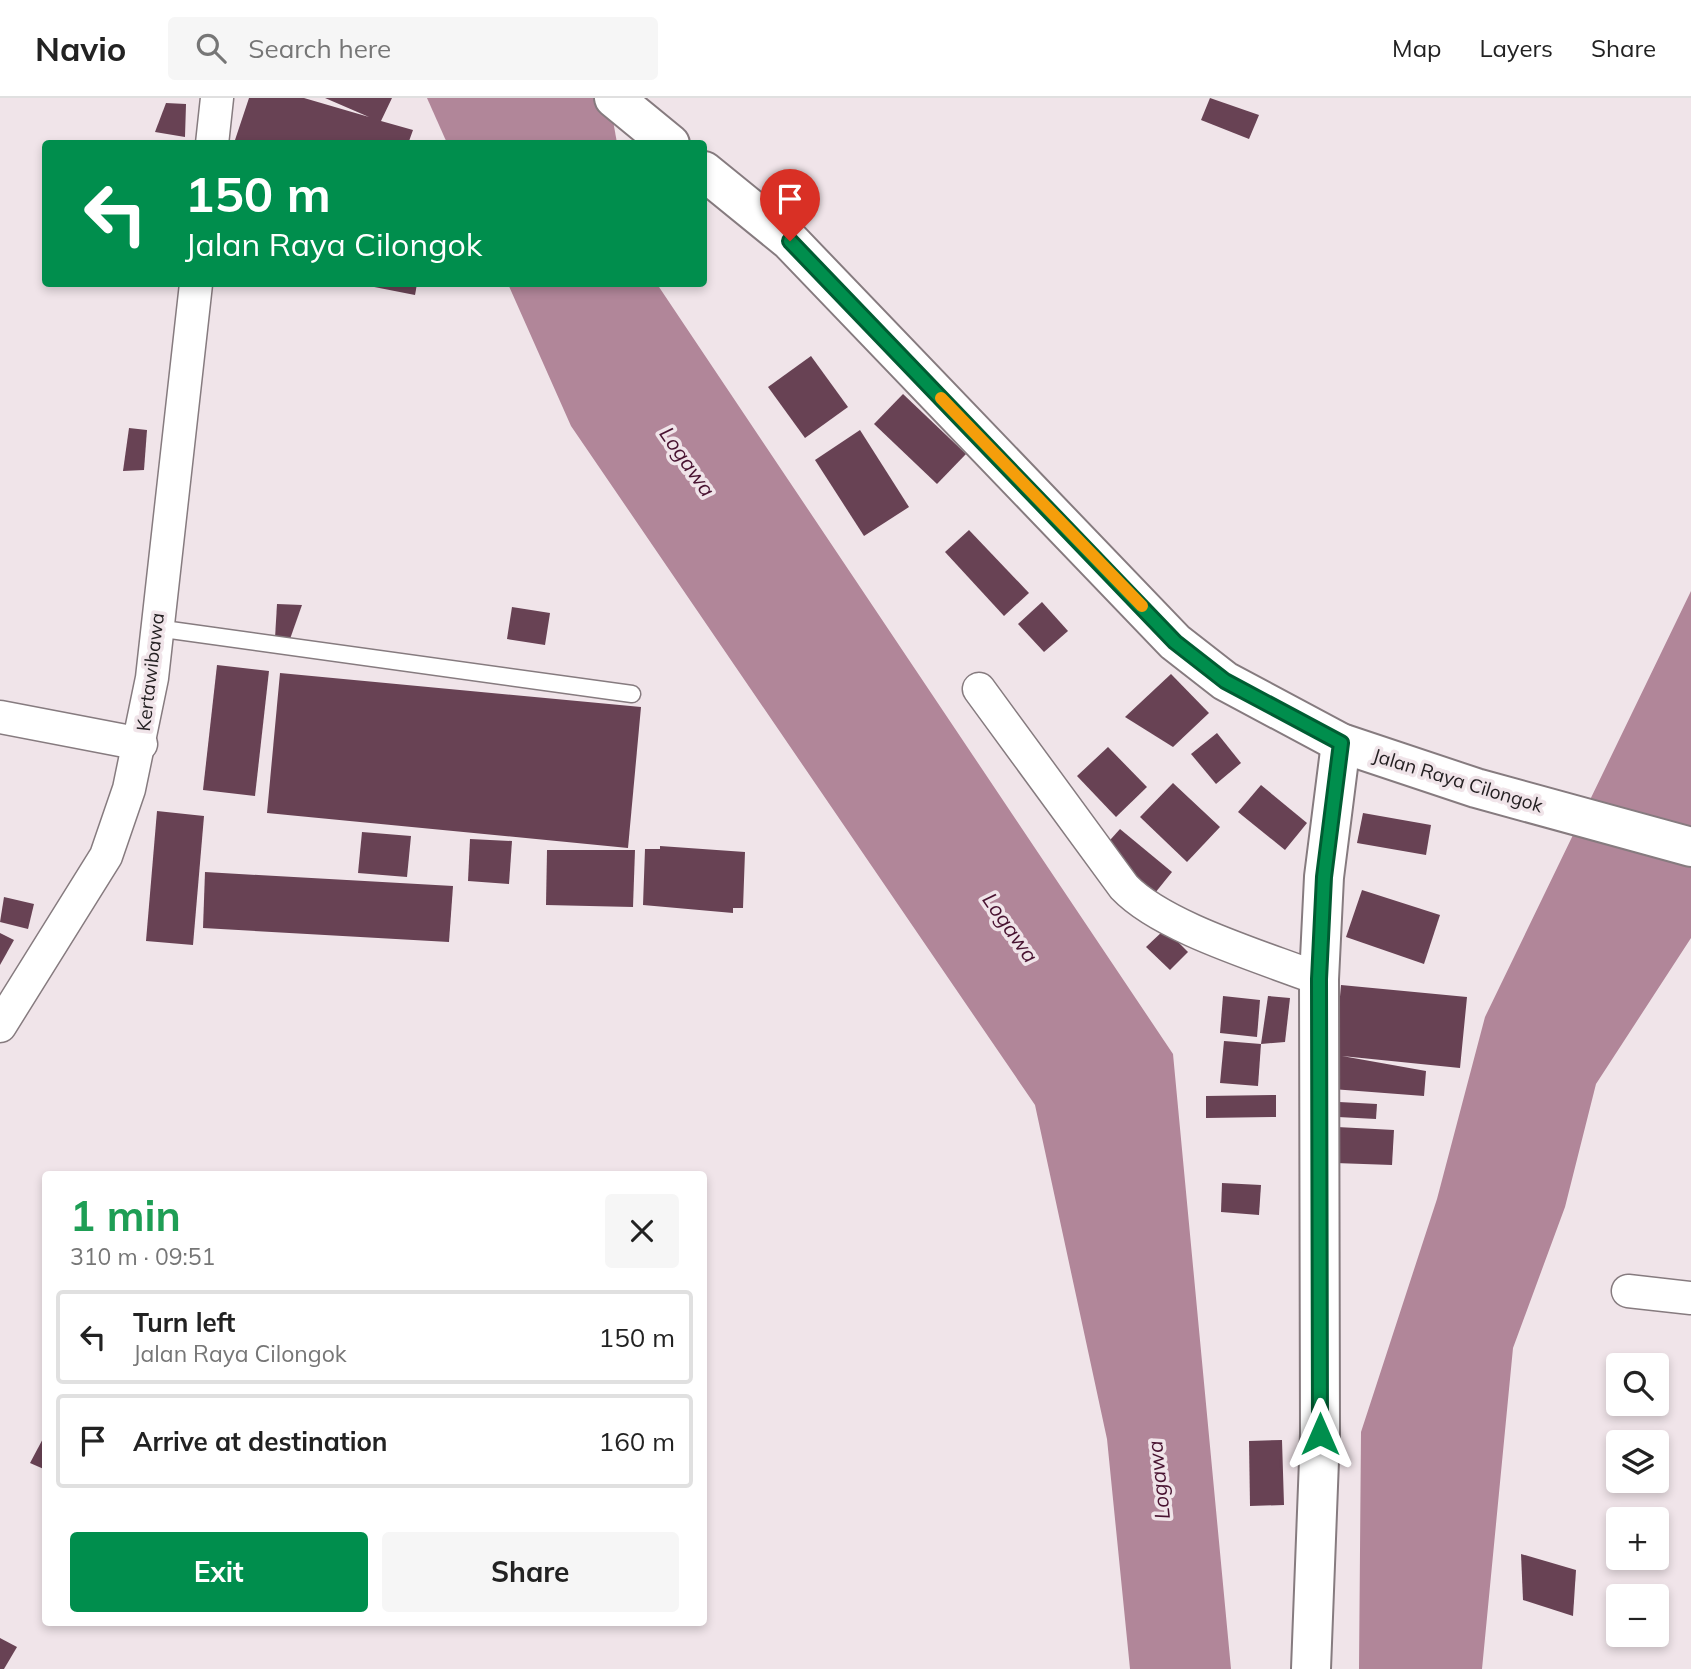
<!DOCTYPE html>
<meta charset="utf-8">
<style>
:root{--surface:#fff;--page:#f6f6f6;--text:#222;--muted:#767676;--line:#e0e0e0;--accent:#008e4d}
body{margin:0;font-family:Mulish,sans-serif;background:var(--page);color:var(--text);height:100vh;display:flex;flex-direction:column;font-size:26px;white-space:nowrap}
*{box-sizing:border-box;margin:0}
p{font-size:23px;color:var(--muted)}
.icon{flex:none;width:38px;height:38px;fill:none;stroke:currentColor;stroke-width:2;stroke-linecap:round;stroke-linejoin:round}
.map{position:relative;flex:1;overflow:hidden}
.sheet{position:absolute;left:42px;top:1073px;width:665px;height:455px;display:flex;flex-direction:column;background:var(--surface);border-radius:7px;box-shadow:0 4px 10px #0003}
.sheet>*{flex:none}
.banner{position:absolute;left:42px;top:42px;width:665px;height:147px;border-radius:7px;box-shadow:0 4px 10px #0003;background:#008e4d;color:#fff;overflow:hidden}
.controls{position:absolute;left:1606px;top:1255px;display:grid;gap:14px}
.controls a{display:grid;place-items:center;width:63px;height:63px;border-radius:7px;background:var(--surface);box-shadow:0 4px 10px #0003;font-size:35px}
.pin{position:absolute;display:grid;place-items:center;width:60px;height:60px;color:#fff;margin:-72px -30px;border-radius:50% 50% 50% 0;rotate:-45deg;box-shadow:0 0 7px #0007}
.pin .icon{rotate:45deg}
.me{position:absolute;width:77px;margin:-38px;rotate:0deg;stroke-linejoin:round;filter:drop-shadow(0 0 5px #0008)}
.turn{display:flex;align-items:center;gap:24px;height:147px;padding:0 28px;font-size:32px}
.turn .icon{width:91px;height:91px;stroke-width:2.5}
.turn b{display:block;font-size:49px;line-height:60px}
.round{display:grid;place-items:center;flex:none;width:74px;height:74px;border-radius:7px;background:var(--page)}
.summary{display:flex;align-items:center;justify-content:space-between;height:119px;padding:0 28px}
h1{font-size:42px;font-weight:700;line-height:52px;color:#1e9e55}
.primary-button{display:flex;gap:14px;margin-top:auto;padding:14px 28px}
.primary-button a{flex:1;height:80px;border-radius:7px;background:var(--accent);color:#fff;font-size:28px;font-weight:700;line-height:80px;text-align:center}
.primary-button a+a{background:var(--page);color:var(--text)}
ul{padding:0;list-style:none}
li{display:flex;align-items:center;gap:21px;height:94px;margin:0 14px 10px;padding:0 14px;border:4px solid var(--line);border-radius:7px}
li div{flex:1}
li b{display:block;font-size:26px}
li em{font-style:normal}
header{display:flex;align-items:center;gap:42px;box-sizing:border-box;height:98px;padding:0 35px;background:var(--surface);border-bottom:2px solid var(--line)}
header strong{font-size:33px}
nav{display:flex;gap:38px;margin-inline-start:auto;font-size:24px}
.search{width:490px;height:63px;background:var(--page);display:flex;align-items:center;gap:18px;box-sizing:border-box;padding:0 24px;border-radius:7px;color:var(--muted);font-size:26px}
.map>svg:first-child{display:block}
.water{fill:#b18699}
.building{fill:#684254}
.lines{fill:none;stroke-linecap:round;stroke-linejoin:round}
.service-casing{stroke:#867b7f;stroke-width:19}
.minor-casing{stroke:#867b7f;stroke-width:35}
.secondary-casing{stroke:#867b7f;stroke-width:42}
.trunk-casing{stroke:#867b7f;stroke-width:42}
.service{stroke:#fff;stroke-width:16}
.minor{stroke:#fff;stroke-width:32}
.secondary{stroke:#fff;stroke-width:38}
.trunk{stroke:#fff;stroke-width:38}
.route-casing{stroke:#005c32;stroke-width:18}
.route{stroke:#008e4d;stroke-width:12}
.slow{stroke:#f59e0b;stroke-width:12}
.labels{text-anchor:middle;stroke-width:7;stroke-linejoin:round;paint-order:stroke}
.street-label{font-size:19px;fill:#242022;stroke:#f0e4e9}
.water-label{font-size:21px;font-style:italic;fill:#481230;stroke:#f0e4e9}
</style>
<header>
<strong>Navio</strong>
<div class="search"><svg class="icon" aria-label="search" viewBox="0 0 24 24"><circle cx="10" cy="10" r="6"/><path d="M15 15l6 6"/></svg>Search here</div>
<nav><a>Map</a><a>Layers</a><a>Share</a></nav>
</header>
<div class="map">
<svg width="1691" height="1571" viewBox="0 0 1691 1571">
<rect width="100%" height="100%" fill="#f0e4e9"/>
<!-- water -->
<g class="water">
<polygon points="427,0 609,0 617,45 447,45"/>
<polygon points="508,186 657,186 1173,956 1231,1571 1130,1571 1107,1341 1035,1007 571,328"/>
<polygon points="1691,493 1691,840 1596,986 1565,1109 1513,1250 1482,1571 1359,1571 1361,1334 1437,1101 1485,919"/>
</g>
<!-- building -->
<g class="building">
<polygon points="249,0 304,0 369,19 325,0 392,0 381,23 413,32 408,46 234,45"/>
<polygon points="1210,0 1259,17 1249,41 1201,22"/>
<polygon points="166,5 186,6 185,39 155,34"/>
<polygon points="359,186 417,186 415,197"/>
<polygon points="811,258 848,309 805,340 768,289"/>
<polygon points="903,296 966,356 937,386 874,326"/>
<polygon points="129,330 147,332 144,372 123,373"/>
<polygon points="860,332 909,409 864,438 815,362"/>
<polygon points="969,432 1029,495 1004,518 945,454"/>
<polygon points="1042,504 1068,533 1044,554 1018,526"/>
<polygon points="277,506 302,507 290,541 275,540"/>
<polygon points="512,509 550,515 545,547 507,541"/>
<polygon points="217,567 269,573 255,698 203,692"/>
<polygon points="280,575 641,609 628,750 267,715"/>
<polygon points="1171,576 1209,615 1173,649 1125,619"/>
<polygon points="1217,635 1241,665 1216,686 1191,656"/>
<polygon points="1108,649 1147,689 1116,719 1077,678"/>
<polygon points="1173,685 1220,729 1187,764 1140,719"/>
<polygon points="1261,687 1307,725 1285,752 1238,714"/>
<polygon points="157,713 204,718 193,847 146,843"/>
<polygon points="1363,715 1431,727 1426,757 1357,745"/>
<polygon points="1120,731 1172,774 1155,795 1102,751"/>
<polygon points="362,734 411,738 407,779 358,775"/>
<polygon points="470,741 512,743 509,786 468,783"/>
<polygon points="660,748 745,754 743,810 733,810 733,815 643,807 645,751 660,751"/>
<polygon points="547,752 635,752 633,809 546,807"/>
<polygon points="205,774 453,788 449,844 203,830"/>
<polygon points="1362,792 1440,817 1424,866 1346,839"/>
<polygon points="4,799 34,806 28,831 0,824"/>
<polygon points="1165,831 1188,854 1170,872 1146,849"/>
<polygon points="0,835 14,842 0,867"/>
<polygon points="1341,887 1467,899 1460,970 1342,958 1426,973 1424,998 1332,991"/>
<polygon points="1223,898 1260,902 1257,939 1220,935"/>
<polygon points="1268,898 1290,900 1285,944 1261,946"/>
<polygon points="1224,943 1261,946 1258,988 1220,985"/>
<polygon points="1276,997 1276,1019 1206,1020 1206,998"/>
<polygon points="1339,1004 1377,1006 1376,1021 1338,1019"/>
<polygon points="1337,1029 1394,1032 1392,1067 1335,1065"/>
<polygon points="1222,1085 1261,1087 1259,1117 1221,1114"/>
<polygon points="46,1335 46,1372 30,1365"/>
<polygon points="1282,1342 1284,1407 1250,1408 1249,1343"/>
<polygon points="1521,1456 1576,1472 1573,1518 1523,1502"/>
<polygon points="0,1540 17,1549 4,1571 0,1571"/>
</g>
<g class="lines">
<!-- service casing -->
<g class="service-casing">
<polyline id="service" points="156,530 632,596"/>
</g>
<!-- minor casing -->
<g class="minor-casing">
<g id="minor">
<polyline points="212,46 217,0"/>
<path d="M979 591 1124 789C1163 830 1263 859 1319 881"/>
<polyline points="0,619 141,646"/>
<polyline points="0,928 106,758 129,691 152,580 196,186"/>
<polyline points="1628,1193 1691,1200"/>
</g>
</g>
<!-- secondary casing -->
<g class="secondary-casing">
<polyline id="secondary" points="1311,1571 1320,1336 1319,881 1324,779 1341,645"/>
</g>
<!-- trunk casing -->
<g class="trunk-casing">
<g id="trunk">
<polyline points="614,0 670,46"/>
<polyline points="704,73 790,143 1175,544 1225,583 1341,645 1476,690 1691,749"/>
</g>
</g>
<!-- service -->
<use href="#service" class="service"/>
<!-- minor -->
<use href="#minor" class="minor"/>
<!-- secondary -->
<use href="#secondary" class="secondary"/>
<!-- trunk -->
<use href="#trunk" class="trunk"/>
</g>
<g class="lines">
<!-- route casing -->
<g class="route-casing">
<polyline id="route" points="790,143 1175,544 1225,583 1341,645 1324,779 1319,881 1320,1336"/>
</g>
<!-- route -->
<use href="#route" class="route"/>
<!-- slow -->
<polyline class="slow" points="941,300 1142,508"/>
</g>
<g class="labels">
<!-- street labels -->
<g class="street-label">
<text transform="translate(150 574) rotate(-83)" y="7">Kertawibawa</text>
<text transform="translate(1458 682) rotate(17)" y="7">Jalan Raya Cilongok</text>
</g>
<!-- water labels -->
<g class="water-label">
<text transform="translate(687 364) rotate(55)" y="7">Logawa</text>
<text transform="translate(1010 830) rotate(55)" y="7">Logawa</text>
<text transform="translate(1159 1382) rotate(-96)" y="7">Logawa</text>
</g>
</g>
</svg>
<div class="controls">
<a><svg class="icon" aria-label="search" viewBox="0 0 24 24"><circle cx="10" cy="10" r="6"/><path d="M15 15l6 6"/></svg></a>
<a><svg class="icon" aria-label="layers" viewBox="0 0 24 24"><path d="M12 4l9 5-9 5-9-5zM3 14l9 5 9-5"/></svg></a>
<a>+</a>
<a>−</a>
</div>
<div class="pin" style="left:790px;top:143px;background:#d93025"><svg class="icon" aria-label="arrive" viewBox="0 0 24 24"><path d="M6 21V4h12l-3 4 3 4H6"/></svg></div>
<svg class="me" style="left:1320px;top:1336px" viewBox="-20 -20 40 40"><path d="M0-17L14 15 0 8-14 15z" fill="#008e4d" stroke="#fff" stroke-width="4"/></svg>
<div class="banner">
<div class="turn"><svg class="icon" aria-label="left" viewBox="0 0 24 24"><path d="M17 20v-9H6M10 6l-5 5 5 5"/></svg><div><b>150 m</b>Jalan Raya Cilongok</div></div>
</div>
<section class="sheet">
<div class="summary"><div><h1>1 min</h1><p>310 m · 09:51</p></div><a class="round"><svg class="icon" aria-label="close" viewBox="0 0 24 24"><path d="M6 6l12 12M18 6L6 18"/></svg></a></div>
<ul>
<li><svg class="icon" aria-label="left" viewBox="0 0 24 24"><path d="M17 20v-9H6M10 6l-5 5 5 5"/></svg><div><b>Turn left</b><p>Jalan Raya Cilongok</p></div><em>150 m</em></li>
<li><svg class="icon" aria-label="arrive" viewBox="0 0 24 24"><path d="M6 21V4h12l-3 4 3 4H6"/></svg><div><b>Arrive at destination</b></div><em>160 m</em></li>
</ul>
<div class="primary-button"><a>Exit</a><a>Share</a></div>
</section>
</div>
